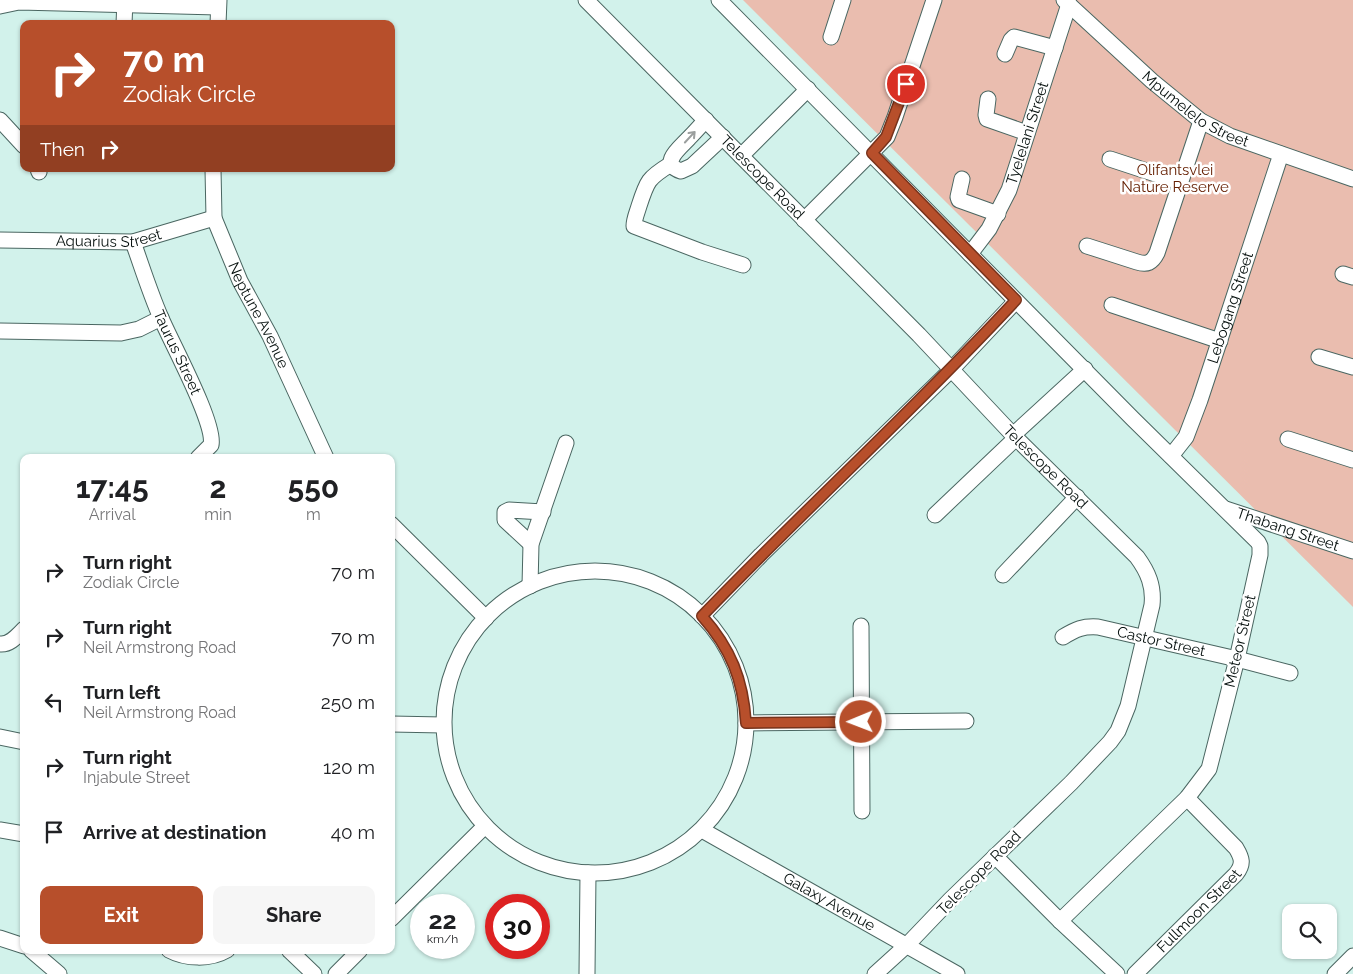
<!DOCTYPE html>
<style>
:root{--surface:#fff;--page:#f6f6f6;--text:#202124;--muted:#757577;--accent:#b74f2b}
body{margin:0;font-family:Raleway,sans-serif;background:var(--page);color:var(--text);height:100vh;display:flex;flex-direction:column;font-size:19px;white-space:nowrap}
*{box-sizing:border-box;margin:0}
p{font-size:16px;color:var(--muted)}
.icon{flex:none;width:28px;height:28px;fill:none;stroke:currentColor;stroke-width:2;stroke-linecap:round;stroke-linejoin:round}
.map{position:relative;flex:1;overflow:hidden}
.panel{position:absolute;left:20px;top:454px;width:375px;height:500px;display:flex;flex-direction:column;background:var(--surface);border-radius:10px;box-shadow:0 1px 4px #0004}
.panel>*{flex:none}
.top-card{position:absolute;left:20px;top:20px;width:375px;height:152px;border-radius:10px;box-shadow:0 1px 4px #0004;background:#b74f2b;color:#fff;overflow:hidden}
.buttons{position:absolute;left:1282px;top:904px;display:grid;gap:10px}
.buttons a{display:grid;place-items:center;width:55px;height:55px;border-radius:10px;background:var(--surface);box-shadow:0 1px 4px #0004;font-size:25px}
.speed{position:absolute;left:410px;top:894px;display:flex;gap:10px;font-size:25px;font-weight:700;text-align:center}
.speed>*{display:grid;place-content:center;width:65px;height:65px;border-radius:50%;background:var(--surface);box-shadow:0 1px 4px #0004;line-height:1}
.speed small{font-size:12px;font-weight:400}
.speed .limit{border:8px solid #d22;background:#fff;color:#111}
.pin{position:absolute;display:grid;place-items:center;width:42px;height:42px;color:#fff;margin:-21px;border:2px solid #fff;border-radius:50%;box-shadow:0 1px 5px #0007}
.me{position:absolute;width:55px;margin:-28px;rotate:269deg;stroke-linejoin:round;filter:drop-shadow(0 0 4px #0008)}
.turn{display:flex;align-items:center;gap:18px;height:105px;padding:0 20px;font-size:22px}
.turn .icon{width:65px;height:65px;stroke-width:2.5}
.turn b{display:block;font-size:35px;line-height:42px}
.then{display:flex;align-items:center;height:48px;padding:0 20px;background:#0003;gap:10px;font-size:19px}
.eta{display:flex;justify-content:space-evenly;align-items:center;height:85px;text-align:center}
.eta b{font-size:30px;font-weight:700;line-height:35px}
.action{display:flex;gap:10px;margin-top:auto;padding:10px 20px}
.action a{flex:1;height:58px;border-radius:10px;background:var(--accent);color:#fff;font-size:20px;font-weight:700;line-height:58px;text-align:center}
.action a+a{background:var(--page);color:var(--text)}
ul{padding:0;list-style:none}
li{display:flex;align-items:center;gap:15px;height:65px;padding:0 20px}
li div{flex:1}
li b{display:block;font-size:19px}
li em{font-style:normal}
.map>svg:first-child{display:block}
.green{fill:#eabdaf}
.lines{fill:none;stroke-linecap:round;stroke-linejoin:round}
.minor-casing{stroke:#4a6661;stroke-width:17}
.minor{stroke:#fff;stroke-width:15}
.oneway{stroke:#9b9f9e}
.route-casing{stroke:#77331c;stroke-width:12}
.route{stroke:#b74f2b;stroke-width:9}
.labels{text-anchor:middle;stroke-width:5;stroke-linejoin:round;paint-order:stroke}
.street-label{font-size:15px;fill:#050f0d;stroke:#fff}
.park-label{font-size:15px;fill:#662003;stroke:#fff}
</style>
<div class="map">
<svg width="1353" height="974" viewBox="0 0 1353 974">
<rect width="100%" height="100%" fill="#d2f2eb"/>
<!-- green -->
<polygon class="green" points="743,0 1353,0 1353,607"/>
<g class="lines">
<!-- minor casing -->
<g class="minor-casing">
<g id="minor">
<path id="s1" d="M586 0 919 335 1013 435 1137 557C1148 572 1154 586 1152 605L1128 706 1118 731 1110 742 1071 783 950 900 907 945 875 974"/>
<polyline points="719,0 1133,419 1258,542 1260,546 1260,555 1237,659 1209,769 1187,798 1060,921"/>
<path id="s2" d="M1064 0 1152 81 1201 121 1230 136 1353 179"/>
<polyline points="0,6 19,2 218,7"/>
<polyline points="124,24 125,0"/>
<polyline points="218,24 219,0"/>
<polyline points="831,37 843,0"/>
<polyline points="1005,54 1011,40 1014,37 1055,48"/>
<polyline points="988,99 986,115 987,119 1027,133"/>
<polyline points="0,120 24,146"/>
<path d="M706 120C700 126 695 132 689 138 681 147 658 164 681 171L692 166 723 137"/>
<polyline points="741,156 808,89"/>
<polyline points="1110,159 1180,182"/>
<path d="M671 164C648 178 647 181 639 206 637 213 634 219 634 226L702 252 743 265"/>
<polyline points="38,169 39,172"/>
<path id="s3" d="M213 169 214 218 240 281 270 336 326 458"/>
<polyline points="962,179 958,197 959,200 998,214"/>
<polyline points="804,220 887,137 895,117 934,0"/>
<path id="s4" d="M0 240 133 242 214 218"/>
<path id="s5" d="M133 242C142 267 150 293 161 318 171 342 216 424 211 445L198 458"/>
<path d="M1087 246 1137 262C1147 265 1152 263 1157 253L1201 121"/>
<path id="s6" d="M970 254 989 229 1009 190 1069 4"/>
<polyline points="1343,274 1353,277"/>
<polyline points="1112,305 1220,341"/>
<polyline points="0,331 121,333 139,329 161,318"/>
<polyline points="1319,357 1353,367"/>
<polyline points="1013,435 1085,369"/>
<polyline points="1288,439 1353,460"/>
<path id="s7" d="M1171 456 1186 437 1200 400 1281 154"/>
<path id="s8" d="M1226 509 1353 551"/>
<polyline points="935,515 1016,438"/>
<polyline points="391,524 486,618"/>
<polyline points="531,544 505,520 505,512 509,510 543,512"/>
<circle cx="595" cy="722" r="151"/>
<polyline points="1003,575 1077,497"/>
<polyline points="530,586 531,544 566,443"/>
<polyline points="702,616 761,555 951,370 1016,301"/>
<polyline points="861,626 862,811"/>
<path id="s9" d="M1063 637C1076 629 1083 626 1098 627L1237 659 1290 673"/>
<path d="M0 644C10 645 17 636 24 629"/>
<polyline points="746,723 966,721"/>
<polyline points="391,724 443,725"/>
<polyline points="0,737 24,742"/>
<polyline points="0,830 24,834"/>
<path id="s10" d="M702 830 957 974"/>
<polyline points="995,856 1060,921 1117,974"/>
<polyline points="391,919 485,826"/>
<polyline points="0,938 24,946"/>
<polyline points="31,950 59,974"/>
<path d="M169 950C186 959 210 960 227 950"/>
<polyline points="289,950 314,974"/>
<polyline points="336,974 360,950"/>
<polyline points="587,974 588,873"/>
<path id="s11" d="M1135 974 1236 874C1244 864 1242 858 1236 848L1187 798"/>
<polyline points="1335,974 1353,956"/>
</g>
</g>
<!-- minor -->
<use href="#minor" class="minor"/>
</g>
<!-- one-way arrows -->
<defs><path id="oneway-shaft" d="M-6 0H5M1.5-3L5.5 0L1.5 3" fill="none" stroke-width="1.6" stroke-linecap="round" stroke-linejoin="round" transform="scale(1.25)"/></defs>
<use class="oneway" href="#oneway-shaft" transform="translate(690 137) rotate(-47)"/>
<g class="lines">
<!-- route casing -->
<g class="route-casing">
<path id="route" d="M861 722 746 723C743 679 731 649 702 616 805 509 915 409 1016 300L872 153 886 137 906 84"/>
</g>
<!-- route -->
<use href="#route" class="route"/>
</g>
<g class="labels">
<!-- street labels -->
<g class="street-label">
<text dy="5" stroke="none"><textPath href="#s2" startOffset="172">Mpumelelo Street</textPath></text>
<text dy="5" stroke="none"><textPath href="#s6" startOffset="135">Tyelelani Street</textPath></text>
<text dy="5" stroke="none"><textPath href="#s1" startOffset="250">Telescope Road</textPath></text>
<text dy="5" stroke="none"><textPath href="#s4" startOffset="109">Aquarius Street</textPath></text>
<text dy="5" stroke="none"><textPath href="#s7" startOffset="161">Lebogang Street</textPath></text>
<text dy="5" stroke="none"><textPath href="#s3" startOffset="156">Neptune Avenue</textPath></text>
<text dy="5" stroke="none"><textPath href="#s5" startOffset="119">Taurus Street</textPath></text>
<text dy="5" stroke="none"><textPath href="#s1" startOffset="655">Telescope Road</textPath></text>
<text dy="5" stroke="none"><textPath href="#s8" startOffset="65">Thabang Street</textPath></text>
<text dy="5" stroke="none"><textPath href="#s9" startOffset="102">Castor Street</textPath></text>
<text transform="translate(1240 641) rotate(-77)" y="5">Meteor Street</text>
<text transform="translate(979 873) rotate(-45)" y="5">Telescope Road</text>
<text dy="5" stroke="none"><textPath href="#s10" startOffset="146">Galaxy Avenue</textPath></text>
<text dy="5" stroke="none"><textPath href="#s11" startOffset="90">Fullmoon Street</textPath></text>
</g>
<!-- park labels -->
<g class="park-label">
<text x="1175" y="175">Olifantsvlei<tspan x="1175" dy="17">Nature Reserve</tspan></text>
</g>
</g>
</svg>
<div class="buttons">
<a><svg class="icon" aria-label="search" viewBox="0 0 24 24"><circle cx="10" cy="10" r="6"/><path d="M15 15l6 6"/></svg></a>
</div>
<div class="speed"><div>22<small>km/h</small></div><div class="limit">30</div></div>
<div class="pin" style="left:906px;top:84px;background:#d93025"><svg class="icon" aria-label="arrive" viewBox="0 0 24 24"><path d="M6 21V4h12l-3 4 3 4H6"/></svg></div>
<svg class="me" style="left:861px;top:722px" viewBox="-20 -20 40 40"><circle r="17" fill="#b74f2b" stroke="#fff" stroke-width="3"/><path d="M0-11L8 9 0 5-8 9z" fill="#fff"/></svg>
<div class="top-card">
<div class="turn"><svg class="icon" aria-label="right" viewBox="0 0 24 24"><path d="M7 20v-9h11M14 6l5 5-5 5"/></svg><div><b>70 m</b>Zodiak Circle</div></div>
<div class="then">Then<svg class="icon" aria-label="right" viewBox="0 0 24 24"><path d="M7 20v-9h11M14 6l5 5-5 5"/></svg></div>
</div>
<section class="panel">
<div class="eta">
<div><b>17:45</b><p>Arrival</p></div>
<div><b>2</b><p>min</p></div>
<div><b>550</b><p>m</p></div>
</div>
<ul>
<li><svg class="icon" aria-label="right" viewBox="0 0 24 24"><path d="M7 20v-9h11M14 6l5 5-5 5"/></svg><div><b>Turn right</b><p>Zodiak Circle</p></div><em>70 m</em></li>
<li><svg class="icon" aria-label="right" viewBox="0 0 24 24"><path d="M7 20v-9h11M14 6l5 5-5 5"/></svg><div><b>Turn right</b><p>Neil Armstrong Road</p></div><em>70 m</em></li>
<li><svg class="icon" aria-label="left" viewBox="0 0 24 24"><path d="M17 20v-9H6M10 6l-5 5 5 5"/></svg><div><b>Turn left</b><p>Neil Armstrong Road</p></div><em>250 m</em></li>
<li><svg class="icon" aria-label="right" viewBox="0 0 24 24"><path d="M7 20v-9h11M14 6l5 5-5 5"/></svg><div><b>Turn right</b><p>Injabule Street</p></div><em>120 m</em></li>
<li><svg class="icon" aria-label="arrive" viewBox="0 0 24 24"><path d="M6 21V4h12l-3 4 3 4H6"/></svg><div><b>Arrive at destination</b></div><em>40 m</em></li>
</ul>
<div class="action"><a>Exit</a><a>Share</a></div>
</section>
</div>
